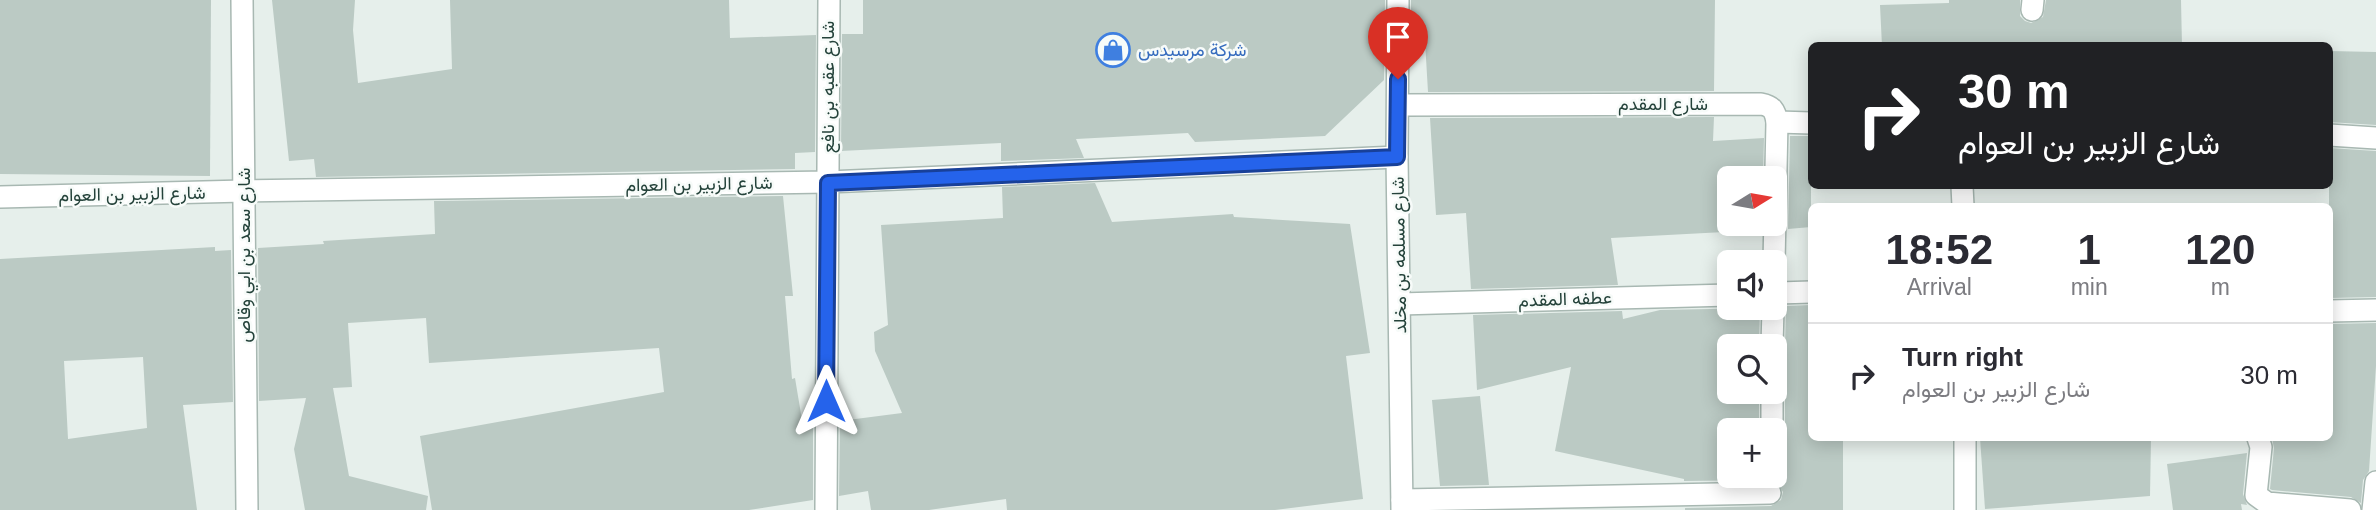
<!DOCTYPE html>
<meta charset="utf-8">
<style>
:root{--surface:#fff;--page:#f7f7f7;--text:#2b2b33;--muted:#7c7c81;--line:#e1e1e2}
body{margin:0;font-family:Helvetica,Vazirmatn,sans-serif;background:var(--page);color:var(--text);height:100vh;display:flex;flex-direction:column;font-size:26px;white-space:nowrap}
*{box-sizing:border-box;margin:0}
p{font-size:23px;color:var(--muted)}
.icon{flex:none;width:38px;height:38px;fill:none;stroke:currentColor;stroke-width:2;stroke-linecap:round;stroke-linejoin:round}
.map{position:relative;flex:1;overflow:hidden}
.panel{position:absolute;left:1808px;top:203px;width:525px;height:238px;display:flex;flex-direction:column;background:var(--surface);border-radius:10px;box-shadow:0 4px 18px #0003}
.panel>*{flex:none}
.top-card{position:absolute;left:1808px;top:42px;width:525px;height:147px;border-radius:10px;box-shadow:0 4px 18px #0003;background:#202124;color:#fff;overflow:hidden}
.needle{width:46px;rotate:79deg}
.buttons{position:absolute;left:1717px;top:166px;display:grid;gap:14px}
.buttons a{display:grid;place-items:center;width:70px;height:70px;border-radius:10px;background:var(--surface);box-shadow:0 4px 18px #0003;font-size:35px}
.pin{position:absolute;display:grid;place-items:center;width:60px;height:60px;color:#fff;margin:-72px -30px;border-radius:50% 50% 50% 0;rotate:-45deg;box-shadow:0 0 7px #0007}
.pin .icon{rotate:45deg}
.me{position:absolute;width:77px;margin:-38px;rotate:0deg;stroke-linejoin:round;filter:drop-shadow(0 0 5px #0008)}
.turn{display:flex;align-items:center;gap:24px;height:147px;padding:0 35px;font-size:32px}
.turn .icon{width:91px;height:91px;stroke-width:2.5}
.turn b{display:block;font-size:49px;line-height:60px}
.eta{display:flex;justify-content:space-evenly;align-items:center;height:119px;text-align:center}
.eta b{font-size:42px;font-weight:600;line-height:49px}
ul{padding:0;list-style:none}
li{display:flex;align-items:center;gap:21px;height:105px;padding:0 35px;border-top:2px solid var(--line)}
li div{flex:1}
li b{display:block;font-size:26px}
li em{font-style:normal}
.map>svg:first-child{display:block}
.building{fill:#bbcac4;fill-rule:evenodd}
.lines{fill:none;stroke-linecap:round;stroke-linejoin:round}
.minor-casing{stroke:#a8b8b2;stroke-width:24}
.minor{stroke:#fff;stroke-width:21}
.route-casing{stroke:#184099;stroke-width:18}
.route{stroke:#2563eb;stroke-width:12}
.labels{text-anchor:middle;stroke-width:5;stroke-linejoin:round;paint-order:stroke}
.shop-label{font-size:18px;fill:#366cbe;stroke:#f7fbf9;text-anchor:start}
.street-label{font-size:18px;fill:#24423a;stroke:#f7fbf9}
</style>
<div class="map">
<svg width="2376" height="510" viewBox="0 0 2376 510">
<rect width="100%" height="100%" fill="#e6efeb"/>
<!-- building -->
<g class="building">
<polygon points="0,0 211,0 210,176 0,174"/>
<polygon points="272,0 355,0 353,30 358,83 452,69 450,0 729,0 730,38 816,35 815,152 795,153 795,169 316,177 314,159 289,161"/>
<polygon points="863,0 1385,0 1384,80 1325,136 1195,142 1188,133 1076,139 1084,158 1001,161 1001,143 841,151 842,34 863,34"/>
<polygon points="1411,0 1715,0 1714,91 1428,92 1425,41 1411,55"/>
<polygon points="1949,0 2020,0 2020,16 2025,21 2031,23 2043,17 2046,0 2181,0 2182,46 1882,46 1880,5 1949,3"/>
<polygon points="2329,51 2376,52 2376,125 2329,122"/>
<polygon points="1714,117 1713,141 1764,138 1763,178 1729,178 1729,224 1762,224 1762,230 1611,238 1618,285 1471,289 1466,213 1436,215 1430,118"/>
<polygon points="1790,136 1811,136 1811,227 1788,229"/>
<polygon points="2329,148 2376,151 2376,297 2329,298"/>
<polygon points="1095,183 1112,222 1233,214 1234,217 1350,224 1370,353 1346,356 1363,499 1275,510 1007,510 1006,499 929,510 871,510 868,491 839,496 840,421 902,413 875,351 874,332 888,325 881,225 1003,218 1002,187"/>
<polygon points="783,196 793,296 785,296 792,379 795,378 803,426 813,425 813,500 749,510 432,510 420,436 664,392 659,348 429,363 426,318 348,323 352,387 333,388 349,476 428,496 426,510 305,510 294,449 306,398 259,401 258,248 324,244 323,241 435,234 434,201"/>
<path d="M215 247V251L231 250 233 402 183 405 197 510H0V259ZM143 357 147 428 68 439 64 361Z"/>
<polygon points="1811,305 1811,438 1843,438 1843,510 1685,510 1685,508 1771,506 1781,500 1783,492 1777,482 1770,480 1684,481 1684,479 1555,451 1571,367 1477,390 1473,315 1622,311 1623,319 1660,310 1760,308 1759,346 1729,346 1729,392 1759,392 1759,430 1729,430 1729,476 1774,476 1774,443 1783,437 1785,430 1785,391 1783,385 1774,379 1774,359 1783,353 1785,347 1786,306"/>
<polygon points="2376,323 2376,366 2369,471 2363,480 2361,503 2351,497 2272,490 2270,489 2274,448 2272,438 2329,438 2329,324"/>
<polygon points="1480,396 1489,485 1440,486 1432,400"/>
<polygon points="1980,438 2151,438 2150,496 1985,509"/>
<polygon points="2247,453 2243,494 2247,505 2241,504 2242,510 2173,510 2167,464"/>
</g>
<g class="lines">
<!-- minor casing -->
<g class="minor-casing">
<g id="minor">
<polyline points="242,0 247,510"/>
<polyline points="1398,0 1397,157 1402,510"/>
<polyline points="2032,10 2033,0"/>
<path d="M1398 105 1761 104C1772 106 1775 110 1777 122L1774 262"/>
<polyline points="1777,122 1811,123"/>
<polyline points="2329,135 2376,138"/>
<polyline points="1962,186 1963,206"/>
<polyline points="0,197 244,191 828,182 1397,157"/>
<polyline points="1774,293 1811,292"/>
<polyline points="1400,304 1729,295"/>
<polyline points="2329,311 2376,310"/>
<polyline points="1772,346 1773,308"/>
<polyline points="1772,430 1772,392"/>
<polyline points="2258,438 2261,447 2256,495 2267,503 2350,510"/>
<polyline points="1402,500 1770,493"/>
<polyline points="826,510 829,0"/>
<polyline points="1965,510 1965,438"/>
<polyline points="2373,510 2376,482"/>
</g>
</g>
<!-- minor -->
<use href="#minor" class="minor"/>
</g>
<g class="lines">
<!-- route casing -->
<g class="route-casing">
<polyline id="route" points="826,401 828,183 1397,157 1398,79"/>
</g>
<!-- route -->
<use href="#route" class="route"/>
</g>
<!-- icons -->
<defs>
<g id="shop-ring" transform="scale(1.75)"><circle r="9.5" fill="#f7fbf9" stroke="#3f7fe0" stroke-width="1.5"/><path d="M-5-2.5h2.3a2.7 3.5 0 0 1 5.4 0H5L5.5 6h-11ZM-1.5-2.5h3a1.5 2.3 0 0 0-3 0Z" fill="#3f7fe0"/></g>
</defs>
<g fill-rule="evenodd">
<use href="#shop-ring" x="1113" y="50"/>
</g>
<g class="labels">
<!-- shop labels -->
<g class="shop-label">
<text x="1138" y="56">شركة مرسيدس</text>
</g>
<!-- street labels -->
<g class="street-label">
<text transform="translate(828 87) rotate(-90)" y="6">شارع عقبه بن نافع</text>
<text x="1663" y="110">شارع المقدم</text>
<text transform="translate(699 184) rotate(-1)" y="6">شارع الزبير بن العوام</text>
<text transform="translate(132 194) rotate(-1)" y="6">شارع الزبير بن العوام</text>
<text transform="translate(244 255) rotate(-90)" y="6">شارع سعد بن ابي وقاص</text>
<text transform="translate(1399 255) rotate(-91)" y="6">شارع مسلمه بن مخلد</text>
<text transform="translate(1565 299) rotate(-2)" y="6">عطفه المقدم</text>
</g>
</g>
</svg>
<div class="buttons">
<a><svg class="needle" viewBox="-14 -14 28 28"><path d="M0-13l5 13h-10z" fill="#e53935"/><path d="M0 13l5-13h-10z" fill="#7c7c81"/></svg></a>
<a><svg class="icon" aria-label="sound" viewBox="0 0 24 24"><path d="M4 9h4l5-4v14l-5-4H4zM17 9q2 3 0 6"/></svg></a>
<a><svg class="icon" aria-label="search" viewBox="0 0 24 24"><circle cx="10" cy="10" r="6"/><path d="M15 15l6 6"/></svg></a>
<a>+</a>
</div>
<div class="pin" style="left:1398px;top:79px;background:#d93025"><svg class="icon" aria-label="arrive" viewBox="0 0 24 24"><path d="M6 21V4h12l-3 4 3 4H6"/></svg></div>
<svg class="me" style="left:826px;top:401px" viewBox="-20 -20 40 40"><path d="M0-17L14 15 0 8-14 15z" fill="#2563eb" stroke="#fff" stroke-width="4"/></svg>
<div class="top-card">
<div class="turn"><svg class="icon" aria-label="right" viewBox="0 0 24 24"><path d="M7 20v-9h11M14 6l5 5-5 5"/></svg><div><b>30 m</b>شارع الزبير بن العوام</div></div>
</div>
<section class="panel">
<div class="eta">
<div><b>18:52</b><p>Arrival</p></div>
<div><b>1</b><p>min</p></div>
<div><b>120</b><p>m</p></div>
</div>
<ul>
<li><svg class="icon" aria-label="right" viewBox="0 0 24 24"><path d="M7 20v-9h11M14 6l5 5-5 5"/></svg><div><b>Turn right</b><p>شارع الزبير بن العوام</p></div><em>30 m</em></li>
</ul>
</section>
</div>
